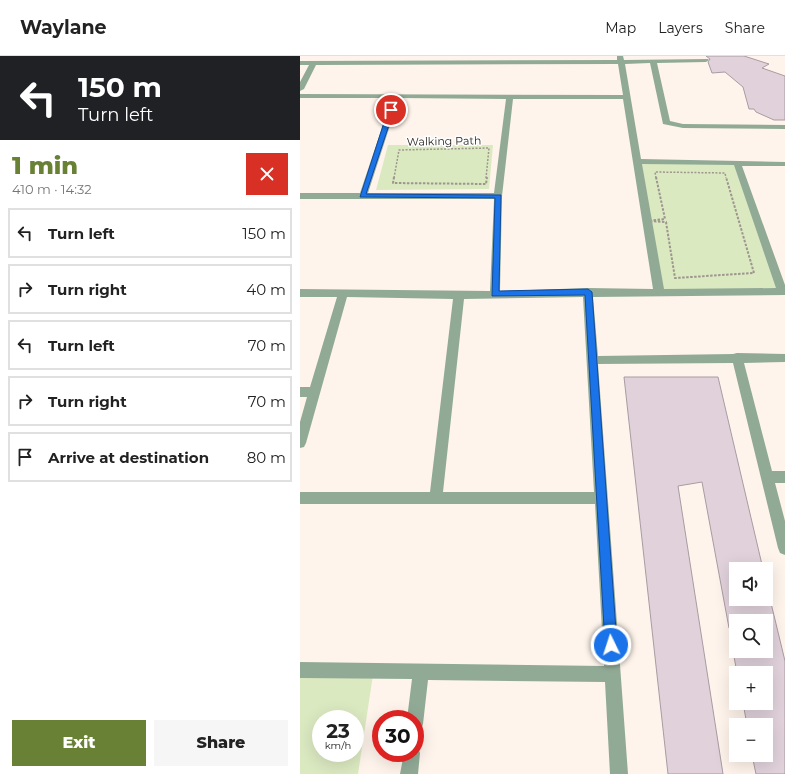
<!DOCTYPE html>
<meta charset="utf-8">
<style>
:root{--surface:#fff;--page:#f6f6f6;--text:#222;--muted:#767676;--line:#e0e0e0;--accent:#698134}
body{margin:0;font-family:Montserrat,sans-serif;background:var(--page);color:var(--text);height:100vh;display:flex;flex-direction:column;font-size:15px;white-space:nowrap}
*{box-sizing:border-box;margin:0}
p{font-size:13px;color:var(--muted)}
.icon{flex:none;width:22px;height:22px;fill:none;stroke:currentColor;stroke-width:2;stroke-linecap:round;stroke-linejoin:round}
.map{position:relative;flex:1;overflow:hidden}
.details{display:flex;flex-direction:column;background:var(--surface);width:300px}
.details>*{flex:none}
.top-card{background:#202124;color:#fff;overflow:hidden}
.controls{position:absolute;left:429px;top:506px;display:grid;gap:8px}
.controls a{display:grid;place-items:center;width:44px;height:44px;border-radius:0px;background:var(--surface);box-shadow:0 4px 16px #0002;font-size:20px}
.speed{position:absolute;left:12px;top:654px;display:flex;gap:8px;font-size:20px;font-weight:700;text-align:center}
.speed>*{display:grid;place-content:center;width:52px;height:52px;border-radius:50%;background:var(--surface);box-shadow:0 4px 16px #0002;line-height:1}
.speed small{font-size:10px;font-weight:400}
.speed .limit{border:6px solid #d22;background:#fff;color:#111}
.pin{position:absolute;display:grid;place-items:center;width:34px;height:34px;color:#fff;margin:-17px;border:2px solid #fff;border-radius:50%;box-shadow:0 1px 4px #0007}
.me{position:absolute;width:44px;margin:-22px;rotate:356deg;stroke-linejoin:round;filter:drop-shadow(0 0 3px #0008)}
.turn{display:flex;align-items:center;gap:14px;height:84px;padding:0 12px;font-size:18px}
.turn .icon{width:52px;height:52px;stroke-width:2.5}
.turn b{display:block;font-size:28px;line-height:34px}
.round{display:grid;place-items:center;flex:none;width:42px;height:42px;border-radius:0px;background:var(--page)}
.overview{display:flex;align-items:center;justify-content:space-between;height:68px;padding:0 12px}
h1{font-size:24px;font-weight:800;line-height:30px;color:var(--accent)}
.primary-button{display:flex;gap:8px;margin-top:auto;padding:8px 12px}
.primary-button a{flex:1;height:46px;border-radius:0px;background:var(--accent);color:#fff;font-size:16px;font-weight:800;line-height:46px;text-align:center}
.primary-button a+a{background:var(--page);color:var(--text)}
ul{padding:0;list-style:none}
li{display:flex;align-items:center;gap:12px;height:50px;margin:0 8px 6px;padding:0 4px;border:2px solid var(--line);border-radius:0px}
li div{flex:1}
li b{display:block;font-size:15px}
li em{font-style:normal}
header{display:flex;align-items:center;gap:24px;box-sizing:border-box;height:56px;padding:0 20px;background:var(--surface);border-bottom:1px solid var(--line)}
header strong{font-size:19px}
nav{display:flex;gap:22px;margin-inline-start:auto;font-size:14px}
main{display:flex;flex:1;min-height:0}
.map>svg:first-child{display:block}
.green{fill:#dbe9c1;fill-rule:evenodd}
.building{fill:#e0d1da;stroke:#a99ba3}
.lines{fill:none;stroke-linecap:round;stroke-linejoin:round}
.path-far1{stroke:#9d958e;stroke-width:1.5;stroke-dasharray:2 1.5;stroke-linecap:butt}
.path{stroke:#9d958e;stroke-width:2;stroke-dasharray:2.5 1.5;stroke-linecap:butt}
.minor{fill:#91aa96;fill-rule:evenodd}
.route{fill:#1a73e8;stroke:#114b97}
.labels{text-anchor:middle;stroke-width:3;stroke-linejoin:round;paint-order:stroke}
.far-street-label{font-size:11px;fill:#1f1b17;stroke:#fff}
</style>
<header>
<strong>Waylane</strong>
<nav><a>Map</a><a>Layers</a><a>Share</a></nav>
</header>
<main>
<section class="details">
<div class="top-card">
<div class="turn"><svg class="icon" aria-label="left" viewBox="0 0 24 24"><path d="M17 20v-9H6M10 6l-5 5 5 5"/></svg><div><b>150 m</b>Turn left</div></div>
</div>
<div class="overview"><div><h1>1 min</h1><p>410 m · 14:32</p></div><a class="round" style="background:#d93025;color:#fff"><svg class="icon" aria-label="close" viewBox="0 0 24 24"><path d="M6 6l12 12M18 6L6 18"/></svg></a></div>
<ul>
<li><svg class="icon" aria-label="left" viewBox="0 0 24 24"><path d="M17 20v-9H6M10 6l-5 5 5 5"/></svg><div><b>Turn left</b></div><em>150 m</em></li>
<li><svg class="icon" aria-label="right" viewBox="0 0 24 24"><path d="M7 20v-9h11M14 6l5 5-5 5"/></svg><div><b>Turn right</b></div><em>40 m</em></li>
<li><svg class="icon" aria-label="left" viewBox="0 0 24 24"><path d="M17 20v-9H6M10 6l-5 5 5 5"/></svg><div><b>Turn left</b></div><em>70 m</em></li>
<li><svg class="icon" aria-label="right" viewBox="0 0 24 24"><path d="M7 20v-9h11M14 6l5 5-5 5"/></svg><div><b>Turn right</b></div><em>70 m</em></li>
<li><svg class="icon" aria-label="arrive" viewBox="0 0 24 24"><path d="M6 21V4h12l-3 4 3 4H6"/></svg><div><b>Arrive at destination</b></div><em>80 m</em></li>
</ul>
<div class="primary-button"><a>Exit</a><a>Share</a></div>
</section>
<div class="map">
<svg width="485" height="718" viewBox="0 0 485 718">
<rect width="100%" height="100%" fill="#fef4eb"/>
<!-- green -->
<g class="green">
<polygon points="88,89 193,89 189,133 76,134"/>
<polygon points="337,105 437,107 482,235 359,236"/>
<path d="M73 619 58 718H0V620ZM21 663H55V697H21Z"/>
</g>
<!-- building -->
<g class="building">
<polygon points="406,0 444,0 469,8 462,12 485,20 485,64 474,64 456,56 454,53 449,53 443,31 425,16 412,17 408,6 410,3"/>
<polygon points="324,321 418,321 463,513 436,513 436,543 470,543 485,605 485,718 456,718 452,699 466,699 466,669 447,669 443,647 466,647 466,617 437,617 433,595 466,595 466,565 436,565 436,572 429,572 402,426 378,430 423,718 368,718"/>
</g>
<g class="lines">
<!-- path-far1 -->
<g class="path-far1">
<polyline points="94,122 99,94 189,92 186,122"/>
<polyline points="356,122 355,116 425,117 426,122"/>
</g>
<!-- path -->
<g class="path">
<polyline points="94,121 93,127 186,128 187,121"/>
<polyline points="356,121 365,163 347,165 366,166 375,222 454,217 426,121"/>
</g>
<!-- minor -->
<g class="minor">
<path d="M317 0H323L324 4 408 3 409 4 406 6 357 7 370 65 383 68 485 69V73L383 72 363 68 350 7 325 8 341 103 485 106V110H442L485 229V239L293 241 298 300 433 298 437 297 485 298V306L444 307 472 415H485V427H475L485 465V499L480 497 478 492 433 307 298 308 328 718H310L305 626 128 624 123 668 121 674 115 676V663H107L112 623 0 622V606L304 610 295 448H0V436H130L153 243 47 241 6 387 4 391 0 392V366L7 341H0V331H10L37 241H0V233L190 235 194 143H0V137H60L92 42H0V38L323 39 318 8 16 9 4 33 0 35V26L9 9H0V5L317 4ZM99 42 206 43 194 137H68ZM213 43H323L353 233 288 232 200 235 202 140ZM342 108 434 109 476 232 364 233ZM283 241 294 436H143L164 243Z"/>
<polygon points="115,690 118,691 120,697 118,718 100,718 104,697 115,697"/>
</g>
</g>
<!-- route -->
<polygon class="route" points="91,53 94,54 66,138 201,139 199,235 288,233 292,236 317,589 315,593 311,595 307,593 305,589 285,239 192,240 195,142 60,141 88,54"/>
<g class="labels">
<!-- far-street labels -->
<g class="far-street-label">
<text transform="translate(144 85) rotate(-1)" y="4">Walking Path</text>
</g>
</g>
</svg>
<div class="controls">
<a><svg class="icon" aria-label="sound" viewBox="0 0 24 24"><path d="M4 9h4l5-4v14l-5-4H4zM17 9q2 3 0 6"/></svg></a>
<a><svg class="icon" aria-label="search" viewBox="0 0 24 24"><circle cx="10" cy="10" r="6"/><path d="M15 15l6 6"/></svg></a>
<a>+</a>
<a>−</a>
</div>
<div class="speed"><div>23<small>km/h</small></div><div class="limit">30</div></div>
<div class="pin" style="left:91px;top:54px;background:#d93025"><svg class="icon" aria-label="arrive" viewBox="0 0 24 24"><path d="M6 21V4h12l-3 4 3 4H6"/></svg></div>
<svg class="me" style="left:311px;top:589px" viewBox="-20 -20 40 40"><circle r="17" fill="#1a73e8" stroke="#fff" stroke-width="3"/><path d="M0-11L8 9 0 5-8 9z" fill="#fff"/></svg>
</div>
</main>
